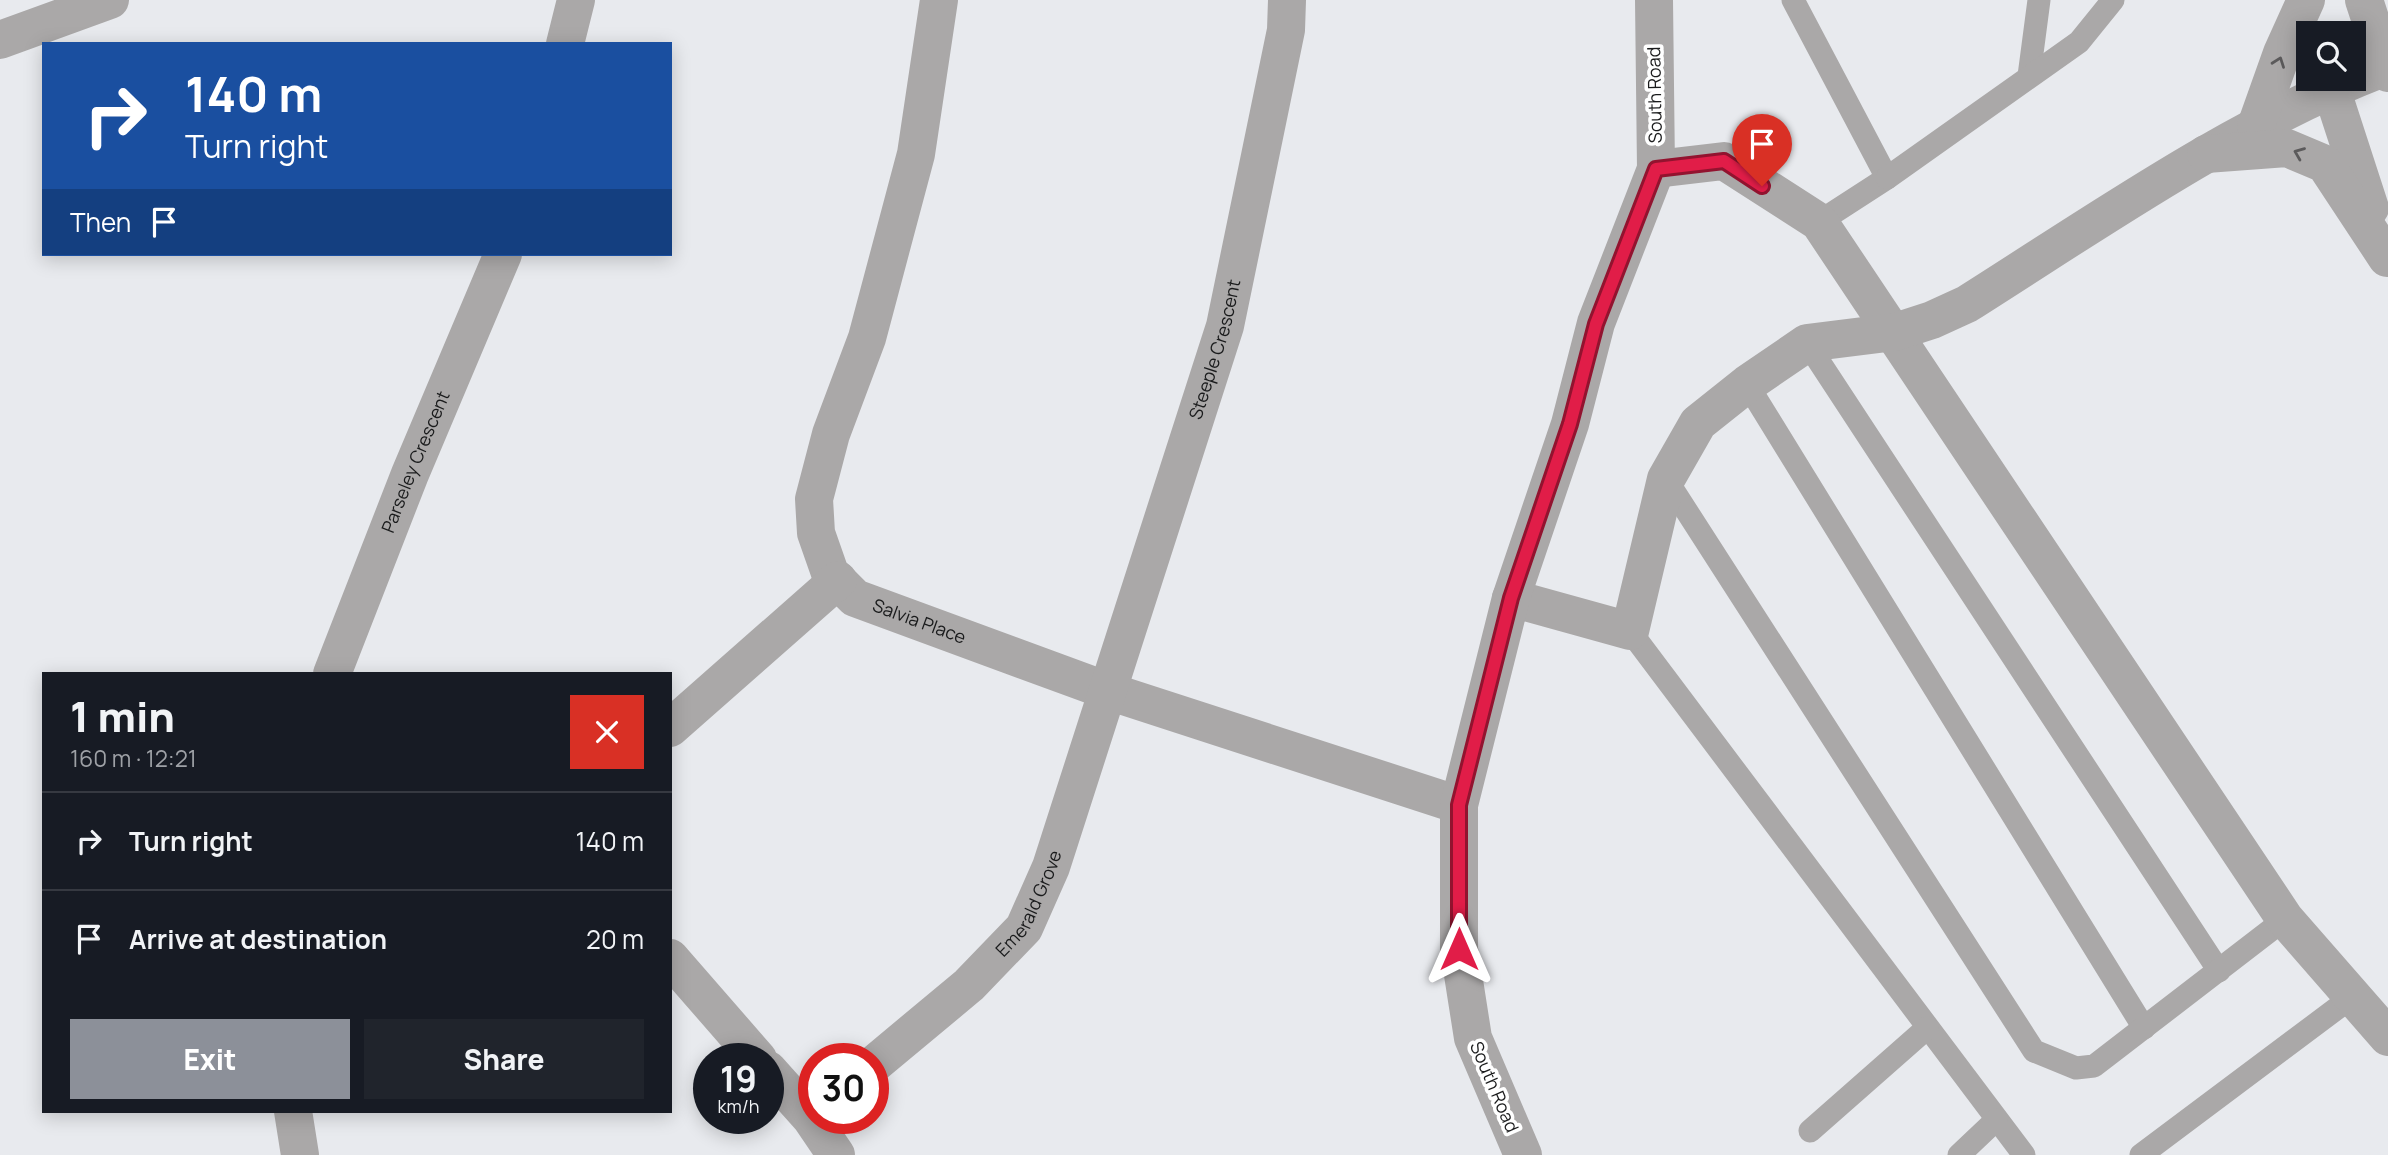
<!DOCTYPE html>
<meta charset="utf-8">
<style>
:root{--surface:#171b24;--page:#20242c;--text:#f1f3f6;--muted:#9ea1a6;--line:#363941;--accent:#8c9099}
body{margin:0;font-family:Manrope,sans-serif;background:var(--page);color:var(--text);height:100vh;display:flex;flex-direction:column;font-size:26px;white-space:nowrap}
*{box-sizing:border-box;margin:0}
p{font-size:23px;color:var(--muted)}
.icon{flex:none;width:38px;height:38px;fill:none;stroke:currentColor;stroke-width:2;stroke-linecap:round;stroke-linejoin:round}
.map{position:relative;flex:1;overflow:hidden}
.sheet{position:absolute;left:42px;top:672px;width:630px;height:441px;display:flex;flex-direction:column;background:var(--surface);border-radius:0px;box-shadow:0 4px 18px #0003}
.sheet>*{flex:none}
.banner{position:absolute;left:42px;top:42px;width:630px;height:214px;border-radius:0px;box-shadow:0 4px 18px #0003;background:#1a4fa0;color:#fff;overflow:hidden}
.buttons{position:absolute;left:2296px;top:21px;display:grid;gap:14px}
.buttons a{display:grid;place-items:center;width:70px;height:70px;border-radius:0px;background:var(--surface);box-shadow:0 4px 18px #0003;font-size:35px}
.speed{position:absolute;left:693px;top:1043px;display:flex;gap:14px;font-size:35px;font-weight:700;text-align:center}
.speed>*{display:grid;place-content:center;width:91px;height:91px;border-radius:50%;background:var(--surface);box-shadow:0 4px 18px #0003;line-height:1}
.speed small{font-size:18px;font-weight:400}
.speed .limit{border:10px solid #d22;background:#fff;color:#111}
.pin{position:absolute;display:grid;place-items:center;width:60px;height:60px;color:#fff;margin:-72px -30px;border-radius:50% 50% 50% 0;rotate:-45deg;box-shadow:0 0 7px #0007}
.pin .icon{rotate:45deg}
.me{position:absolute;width:77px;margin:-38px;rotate:0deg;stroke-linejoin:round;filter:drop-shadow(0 0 5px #0008)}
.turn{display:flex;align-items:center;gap:24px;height:147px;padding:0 28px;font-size:32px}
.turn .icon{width:91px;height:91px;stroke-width:2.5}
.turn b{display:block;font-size:49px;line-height:60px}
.then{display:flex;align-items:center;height:66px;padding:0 28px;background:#0003;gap:14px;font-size:26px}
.round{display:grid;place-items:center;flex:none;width:74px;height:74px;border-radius:0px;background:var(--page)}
.head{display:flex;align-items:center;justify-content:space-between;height:119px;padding:0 28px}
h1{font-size:42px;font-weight:800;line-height:52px}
.primary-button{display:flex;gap:14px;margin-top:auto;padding:14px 28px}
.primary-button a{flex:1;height:80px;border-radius:0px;background:var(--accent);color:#fff;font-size:28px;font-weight:800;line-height:80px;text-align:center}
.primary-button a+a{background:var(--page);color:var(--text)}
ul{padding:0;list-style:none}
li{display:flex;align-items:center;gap:21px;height:98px;padding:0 28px;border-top:2px solid var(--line)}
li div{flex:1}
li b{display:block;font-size:26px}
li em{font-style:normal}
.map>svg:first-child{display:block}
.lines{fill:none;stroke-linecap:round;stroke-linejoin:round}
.service{stroke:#aaa8a8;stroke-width:23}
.minor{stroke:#aaa8a8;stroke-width:38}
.tertiary{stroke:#aaa8a8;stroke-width:38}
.oneway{stroke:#5b5a5b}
.route-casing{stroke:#92132f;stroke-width:18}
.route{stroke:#e11d48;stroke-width:12}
.labels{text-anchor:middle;stroke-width:7;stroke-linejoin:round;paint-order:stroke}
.street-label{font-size:18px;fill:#1a1b1c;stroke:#fff}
</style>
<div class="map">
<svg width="2388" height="1155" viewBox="0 0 2388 1155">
<rect width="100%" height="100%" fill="#e8eaee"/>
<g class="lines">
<!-- service -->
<g class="service">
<polyline points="1793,0 1887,178 1819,222"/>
<polyline points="2029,76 2039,0"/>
<polyline points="1887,178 2079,42 2113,0"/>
<polyline points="1807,343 2219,971"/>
<polyline points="1747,384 2144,1028"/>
<polyline points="1666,479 2034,1051 2076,1068 2094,1066 2285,919"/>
<polyline points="1630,631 2024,1155"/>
<polyline points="1810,1131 1927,1028"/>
<polyline points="1959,1155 1996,1120"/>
<polyline points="2141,1155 2352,997"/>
</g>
<!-- minor -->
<g class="minor">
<path id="s1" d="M939 0 916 154 867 338 831 434 814 499 816 533 830 573 855 598 1108 691 1459 805"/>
<polyline points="0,40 110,0"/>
<polyline points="565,44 576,0"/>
<polyline points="1656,169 1724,161 1819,222 2285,919 2388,1037"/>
<path d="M1511 598 1630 631 1666 479 1698 423 1747 384 1807 343 1895 332 1932 320 1967 304C2103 218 2236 124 2386 67"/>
<path id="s2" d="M332 674 410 474 503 254"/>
<polyline points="670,728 838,580"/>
<polyline points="670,958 758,1059"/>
<path id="s3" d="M873 1065 969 985 1024 928 1051 867 1225 326 1286 30 1287 0"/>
<polyline points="768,1070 811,1118 836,1155"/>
<polyline points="293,1111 300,1155"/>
<polyline points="1523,1155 1473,1038 1459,949 1459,805 1511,598 1570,424 1596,323 1656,169 1654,0"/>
</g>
<!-- tertiary -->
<g class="tertiary">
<polyline points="2364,0 2388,73"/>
<polyline points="2328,79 2370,208"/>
<polyline points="2256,126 2282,53 2306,0"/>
<polyline points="2206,154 2287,148 2325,164 2387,258"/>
</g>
</g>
<!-- one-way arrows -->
<defs><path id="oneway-chevron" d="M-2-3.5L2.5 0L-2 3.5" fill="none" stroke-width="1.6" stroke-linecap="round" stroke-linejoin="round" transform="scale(1.75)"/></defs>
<g class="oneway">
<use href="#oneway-chevron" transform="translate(2279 62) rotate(-70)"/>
<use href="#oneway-chevron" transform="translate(2299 153) rotate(-158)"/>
</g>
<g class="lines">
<!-- route casing -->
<g class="route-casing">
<polyline id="route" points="1459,949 1459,805 1511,598 1570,424 1596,324 1656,169 1724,161 1762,186"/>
</g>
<!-- route -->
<use href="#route" class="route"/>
</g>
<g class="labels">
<!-- street labels -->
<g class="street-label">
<text transform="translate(1655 95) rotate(-91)" y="6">South Road</text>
<text dy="6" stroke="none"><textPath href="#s3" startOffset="814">Steeple Crescent</textPath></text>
<text dy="6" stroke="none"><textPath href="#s2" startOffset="228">Parseley Crescent</textPath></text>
<text dy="6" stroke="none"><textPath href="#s1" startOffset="696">Salvia Place</textPath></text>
<text dy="6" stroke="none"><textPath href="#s3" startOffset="228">Emerald Grove</textPath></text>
<text transform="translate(1494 1087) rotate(67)" y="6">South Road</text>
</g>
</g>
</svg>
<div class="buttons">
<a><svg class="icon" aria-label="search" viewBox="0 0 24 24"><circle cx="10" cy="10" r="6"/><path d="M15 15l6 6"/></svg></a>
</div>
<div class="speed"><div>19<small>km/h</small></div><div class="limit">30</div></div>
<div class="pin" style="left:1762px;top:186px;background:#d93025"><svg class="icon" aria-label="arrive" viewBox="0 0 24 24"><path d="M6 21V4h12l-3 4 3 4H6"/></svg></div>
<svg class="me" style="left:1459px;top:949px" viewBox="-20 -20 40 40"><path d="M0-17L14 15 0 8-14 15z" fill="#e11d48" stroke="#fff" stroke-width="4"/></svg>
<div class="banner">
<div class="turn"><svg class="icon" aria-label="right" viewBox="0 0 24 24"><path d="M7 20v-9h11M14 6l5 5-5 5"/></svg><div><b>140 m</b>Turn right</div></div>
<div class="then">Then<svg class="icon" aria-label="arrive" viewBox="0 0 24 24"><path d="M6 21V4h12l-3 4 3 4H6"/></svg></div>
</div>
<section class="sheet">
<div class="head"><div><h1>1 min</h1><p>160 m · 12:21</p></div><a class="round" style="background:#d93025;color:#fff"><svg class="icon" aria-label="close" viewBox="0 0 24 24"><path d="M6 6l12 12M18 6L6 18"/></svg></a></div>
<ul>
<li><svg class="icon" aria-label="right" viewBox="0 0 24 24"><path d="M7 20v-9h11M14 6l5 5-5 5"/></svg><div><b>Turn right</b></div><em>140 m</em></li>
<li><svg class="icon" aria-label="arrive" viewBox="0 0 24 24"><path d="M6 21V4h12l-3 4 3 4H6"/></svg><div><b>Arrive at destination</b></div><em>20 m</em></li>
</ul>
<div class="primary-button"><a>Exit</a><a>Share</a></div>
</section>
</div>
